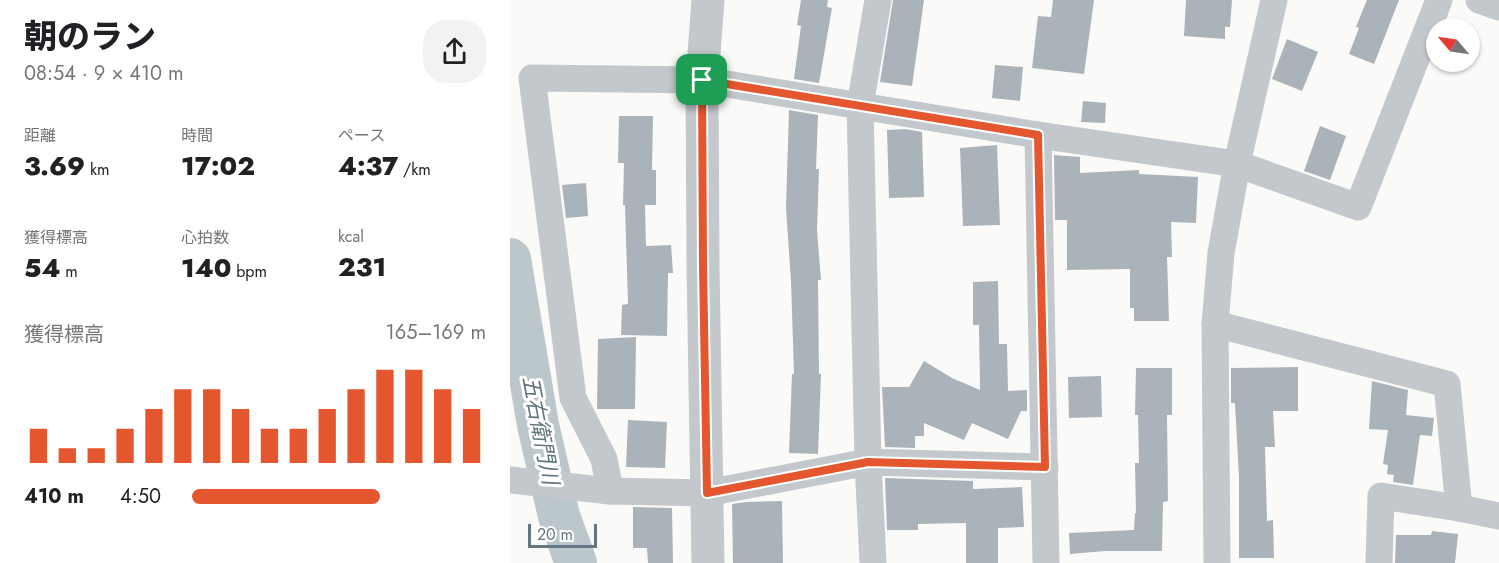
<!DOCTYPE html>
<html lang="ja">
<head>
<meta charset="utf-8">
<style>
  body { margin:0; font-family:Jost,"Noto Sans JP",sans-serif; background:#f2f2f2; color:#202124; height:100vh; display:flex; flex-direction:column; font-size:22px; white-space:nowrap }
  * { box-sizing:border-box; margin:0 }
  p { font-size:20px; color:#757577 }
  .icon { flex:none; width:33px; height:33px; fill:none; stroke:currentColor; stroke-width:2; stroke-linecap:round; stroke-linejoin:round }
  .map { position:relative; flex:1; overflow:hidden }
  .side { display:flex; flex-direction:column; background:#fff; width:510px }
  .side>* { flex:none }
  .needle { width:39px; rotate:299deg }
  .controls { position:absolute; left:916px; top:18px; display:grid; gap:12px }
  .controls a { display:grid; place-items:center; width:54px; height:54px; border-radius:50%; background:#fff; box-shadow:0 2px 4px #0004; font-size:30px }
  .scale { position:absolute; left:18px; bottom:15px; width:69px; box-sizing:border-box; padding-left:6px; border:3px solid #657683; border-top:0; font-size:16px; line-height:21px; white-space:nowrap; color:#657683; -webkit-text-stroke:4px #fff; paint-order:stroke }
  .pin { position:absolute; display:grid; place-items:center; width:51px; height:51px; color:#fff; margin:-26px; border-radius:12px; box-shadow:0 3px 9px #0006 }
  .round { display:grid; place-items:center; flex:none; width:63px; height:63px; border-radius:24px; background:#f2f2f2 }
  .head { display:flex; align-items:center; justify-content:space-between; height:102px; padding:0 24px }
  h1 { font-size:33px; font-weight:800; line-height:45px }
  .stats { display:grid; grid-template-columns:repeat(3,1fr); gap:9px; height:102px; padding:6px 24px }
  .stats div { display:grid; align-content:center }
  .stats b { font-size:26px; font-weight:800 }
  .stats small { font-size:16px; font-weight:400 }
  .stats p { font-size:16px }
  .chart { height:168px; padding:12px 24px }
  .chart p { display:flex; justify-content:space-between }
  .chart svg { width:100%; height:108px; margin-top:6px; stroke:#e4572e; stroke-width:6 }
  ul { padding:0 24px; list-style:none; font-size:20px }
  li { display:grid; grid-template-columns:96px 72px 1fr; align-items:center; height:45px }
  li i { height:15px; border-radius:8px; background:#e4572e }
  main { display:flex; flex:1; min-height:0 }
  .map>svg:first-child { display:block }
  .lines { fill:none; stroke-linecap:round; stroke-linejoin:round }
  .river { stroke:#bbc7cb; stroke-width:42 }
  .building { fill:#aab3b9 }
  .minor { stroke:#c3c8cc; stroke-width:27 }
  .tertiary { stroke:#c3c8cc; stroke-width:33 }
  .route-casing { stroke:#fff; stroke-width:12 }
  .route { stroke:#e4572e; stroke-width:8 }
  .labels { text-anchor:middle; stroke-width:6; stroke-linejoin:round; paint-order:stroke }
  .water-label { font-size:22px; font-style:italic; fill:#60757c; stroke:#fff }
</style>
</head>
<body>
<main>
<section class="side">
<div class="head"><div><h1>朝のラン</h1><p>08:54 · 9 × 410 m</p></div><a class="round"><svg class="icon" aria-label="share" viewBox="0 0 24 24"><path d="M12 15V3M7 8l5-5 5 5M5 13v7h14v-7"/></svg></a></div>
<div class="stats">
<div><p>距離</p><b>3.69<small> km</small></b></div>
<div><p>時間</p><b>17:02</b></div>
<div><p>ペース</p><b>4:37<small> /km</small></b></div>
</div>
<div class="stats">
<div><p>獲得標高</p><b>54<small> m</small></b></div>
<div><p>心拍数</p><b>140<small> bpm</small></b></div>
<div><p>kcal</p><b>231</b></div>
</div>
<div class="chart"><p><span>獲得標高</span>165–169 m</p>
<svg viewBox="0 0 160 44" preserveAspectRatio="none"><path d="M5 44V30M15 44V38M25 44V38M35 44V30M45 44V22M55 44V14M65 44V14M75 44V22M85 44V30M95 44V30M105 44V22M115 44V14M125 44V6M135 44V6M145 44V14M155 44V22"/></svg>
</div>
<ul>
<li><b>410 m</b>4:50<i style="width:64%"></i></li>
</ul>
</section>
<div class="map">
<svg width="989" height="563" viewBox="0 0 989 563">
  <rect width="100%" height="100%" fill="#fafaf8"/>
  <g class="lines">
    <path class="river" d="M0,259L28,425L49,516L66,563"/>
  </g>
  <g class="building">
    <path d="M291,0H318L317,7L322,8L309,83L284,79L291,26L287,25Z"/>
    <path d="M383,0H414L402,86L370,82Z"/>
    <path d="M543,0H584L574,74L522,68L528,16L541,17Z"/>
    <path d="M676,0H722L720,27H715V39L674,36Z"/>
    <path d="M857,0H889L864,64L839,54L849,28L846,27Z"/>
    <path d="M777,39L808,52L792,91L762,79Z"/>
    <path d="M485,65L513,67L510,101L482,98Z"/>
    <path d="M573,101L596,103L595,123L571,122Z"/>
    <path d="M279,110L308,115L306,169H309L307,230L311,280H308L309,374H311L308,454L279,453L282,374H284L281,281L276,208Z"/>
    <path d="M109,116H143L142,170H146V205H135L136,246L161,245L163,273H158L157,336L111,335L112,305L118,304L115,205H113L114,163H108Z"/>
    <path d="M810,126L836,136L820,180L794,171Z"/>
    <path d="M395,129L412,132L414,197L379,198L377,130Z"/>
    <path d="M487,145L490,225L453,226L450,148Z"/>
    <path d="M544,155L570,157V173L629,170V174L688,177L686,223L661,222L662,257H657L659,321H624V308H620V269L557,270V220H545Z"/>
    <path d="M76,183L78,216L56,218L52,185Z"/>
    <path d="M488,281L489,344H497L498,391L517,390V411H511L498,439L462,423L454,440L414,423V436H405V448L375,447L372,387H399L414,361L442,378L470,390L469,325H463V282Z"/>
    <path d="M126,337L125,409H87L88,339Z"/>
    <path d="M788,367V411H763L765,447H755L757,521L763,520L764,558H729V477L725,403H721V368Z"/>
    <path d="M626,368H662V415H657L658,501L653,502L652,551H595L560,554L559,533L624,530L625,513H626L625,463H629L628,415H625Z"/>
    <path d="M591,376L592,417L559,418L558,377Z"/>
    <path d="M862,381L898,390L896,415L924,418L922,436L910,435L903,485L883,482L884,475L877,474L878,465L873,464L878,430L859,429Z"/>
    <path d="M118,420L157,422L155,468L116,467Z"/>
    <path d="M375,478L463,481V489L512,487L514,527L488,528V563H456V523L408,524V530H377Z"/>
    <path d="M272,501L273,563H223L222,504L236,502Z"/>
    <path d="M123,507L162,508L163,563H138L137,548H123Z"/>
    <path d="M922,531L948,534L945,563H885L886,535H921Z"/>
  </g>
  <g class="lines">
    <g class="minor">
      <path d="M969,0L989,7"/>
      <path d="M528,135L536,563"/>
      <path d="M705,324L937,384L949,508L871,496L869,563"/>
      <path d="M0,480L100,491L197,493L358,462L535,467"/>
      <path d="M100,491L94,459L63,398L22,78L192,80L528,135L727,164L848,207L929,0"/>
      <path d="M949,508L989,516"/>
      <path d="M363,563L358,462L350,106L368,0"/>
      <path d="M707,563L705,324L711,253L727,164L764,0"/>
    </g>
    <path class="tertiary" d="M198,563L193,266L192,80L198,0"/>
  </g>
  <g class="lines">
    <defs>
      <path id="route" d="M192,80L528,135L535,467L358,462L197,493L193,266Z"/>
    </defs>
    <use href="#route" class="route-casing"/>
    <use href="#route" class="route"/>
  </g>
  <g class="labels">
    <g class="water-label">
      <text transform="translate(31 430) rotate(79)" y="8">五右衛門川</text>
    </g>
  </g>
</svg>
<div class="controls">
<a><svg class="needle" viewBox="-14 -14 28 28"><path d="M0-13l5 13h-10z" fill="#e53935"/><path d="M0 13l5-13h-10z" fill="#757577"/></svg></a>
</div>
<div class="scale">20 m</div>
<div class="pin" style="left:192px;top:80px;background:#1e9e55"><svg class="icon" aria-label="arrive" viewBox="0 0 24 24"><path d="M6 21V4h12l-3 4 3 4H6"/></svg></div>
</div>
</main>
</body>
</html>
